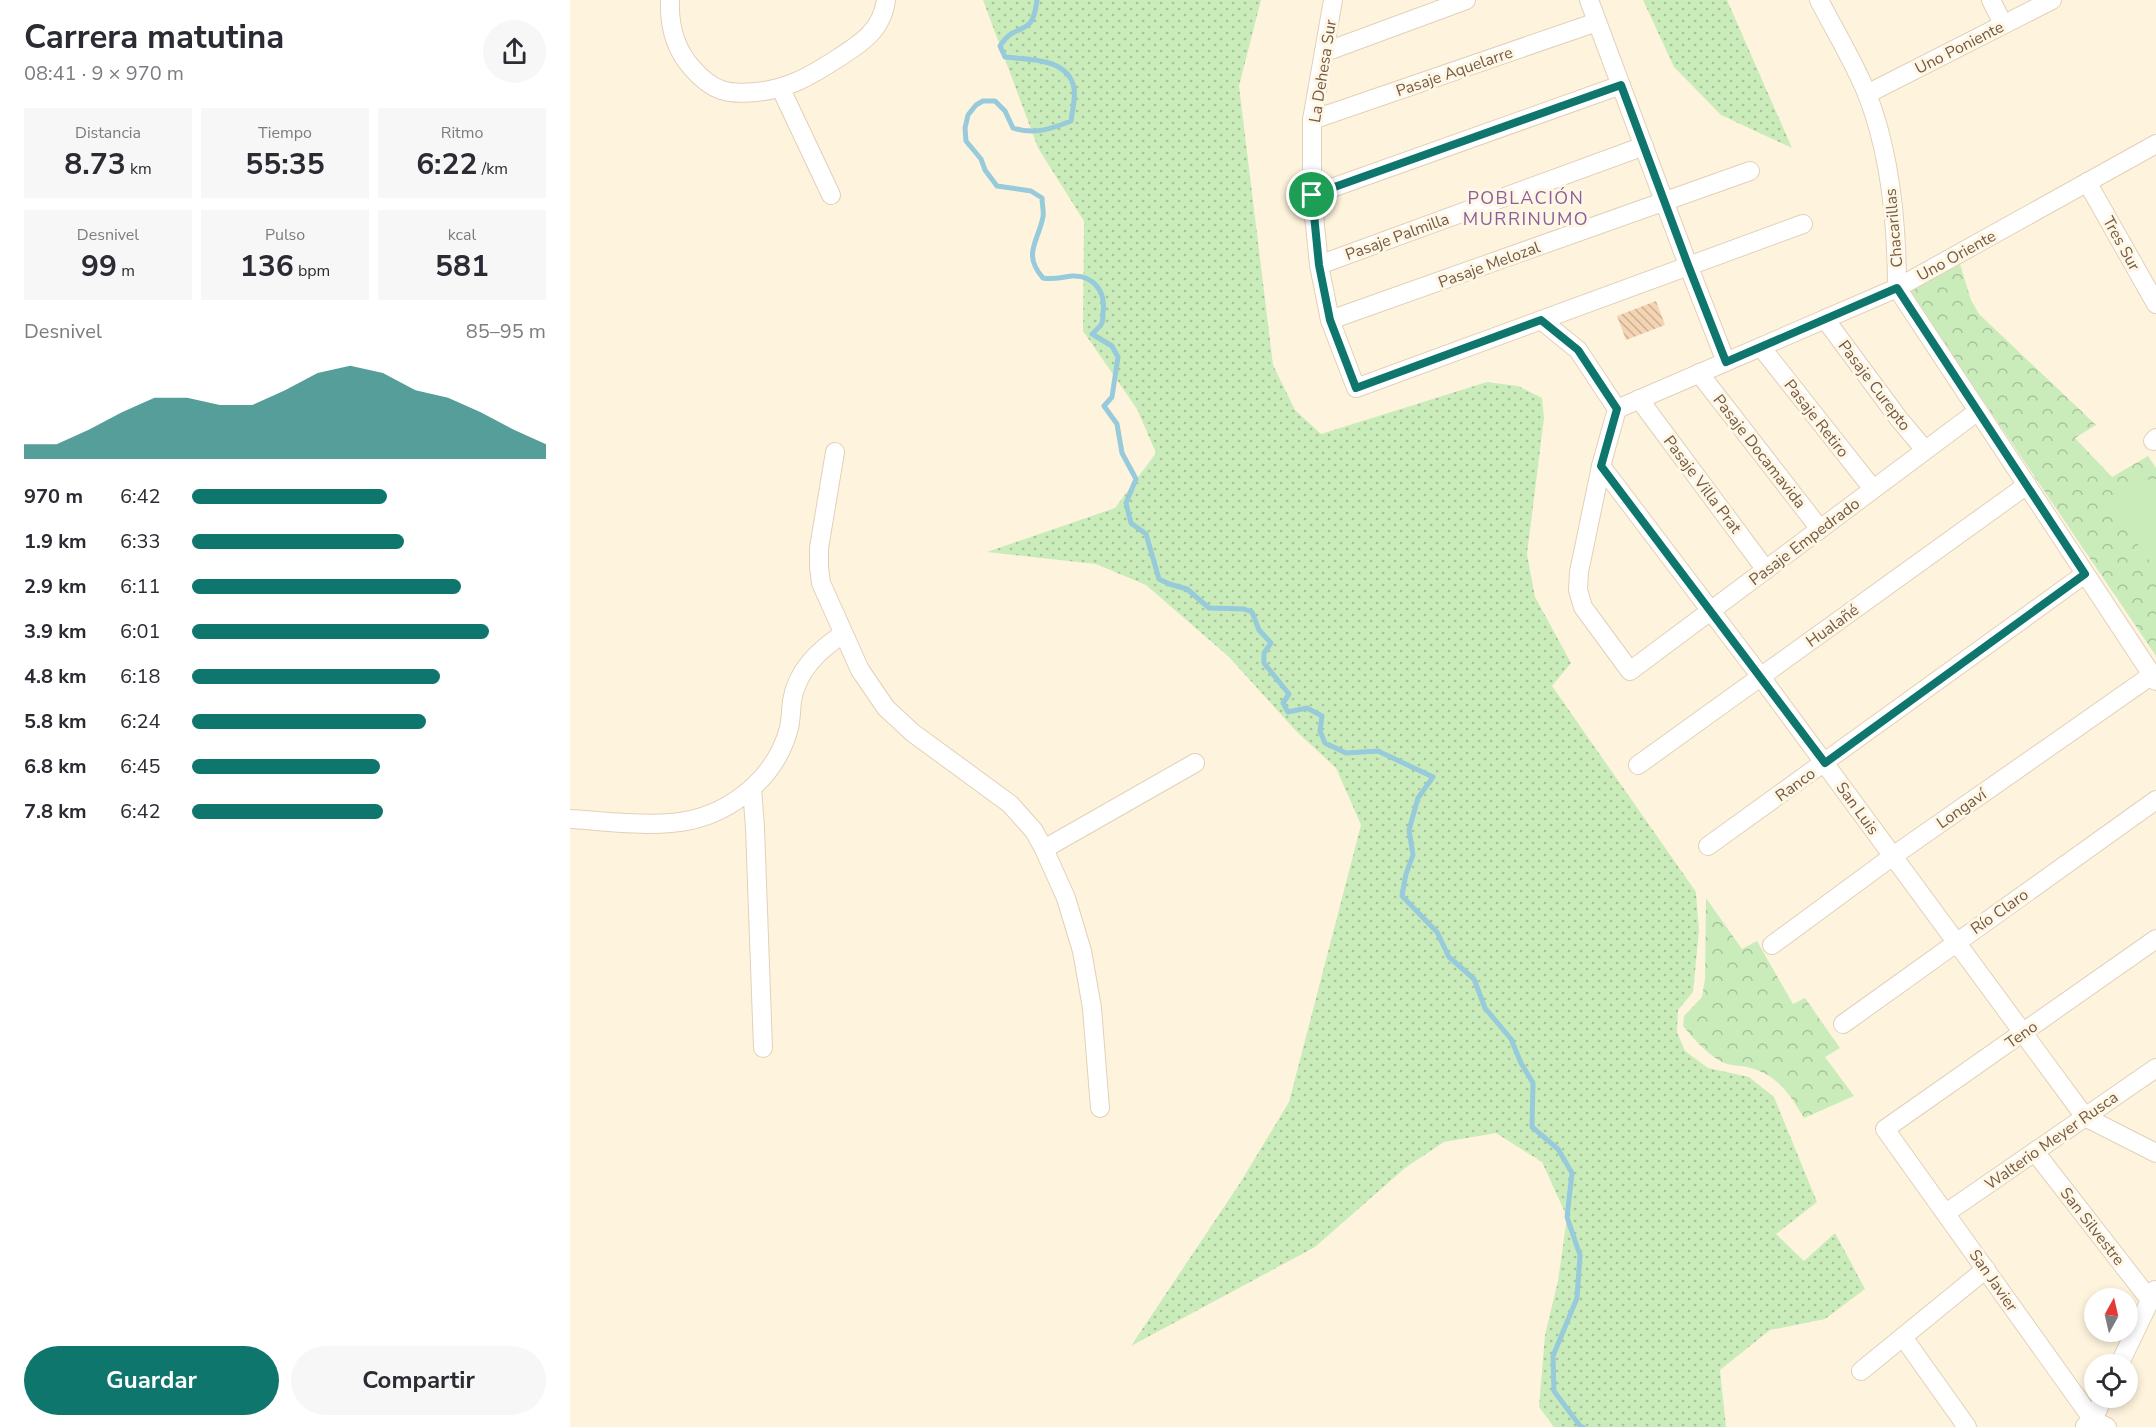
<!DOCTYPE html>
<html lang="es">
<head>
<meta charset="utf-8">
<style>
  body { margin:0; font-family:"Nunito Sans",sans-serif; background:#f7f7f7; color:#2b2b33; height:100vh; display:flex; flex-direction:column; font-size:22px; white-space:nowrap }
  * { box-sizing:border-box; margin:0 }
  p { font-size:20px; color:#7c7c81 }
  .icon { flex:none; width:33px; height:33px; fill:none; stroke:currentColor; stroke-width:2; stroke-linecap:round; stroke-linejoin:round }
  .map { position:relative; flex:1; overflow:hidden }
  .panel { display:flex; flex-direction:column; background:#fff; width:570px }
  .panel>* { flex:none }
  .needle { width:39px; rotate:8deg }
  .buttons { position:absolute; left:1514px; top:1288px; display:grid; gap:12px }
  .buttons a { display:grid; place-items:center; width:54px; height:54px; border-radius:50%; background:#fff; box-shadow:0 3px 9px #0003; font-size:30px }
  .pin { position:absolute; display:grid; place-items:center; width:51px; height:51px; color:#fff; margin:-26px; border:3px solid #fff; border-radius:50%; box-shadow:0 2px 6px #0007 }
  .round { display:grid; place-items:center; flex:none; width:63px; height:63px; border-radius:32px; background:#f7f7f7 }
  .headline { display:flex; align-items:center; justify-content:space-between; height:102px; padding:0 24px }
  h1 { font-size:33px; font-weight:700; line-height:45px }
  .metrics { display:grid; grid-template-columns:repeat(3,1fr); gap:9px; height:102px; padding:6px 24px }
  .metrics div { display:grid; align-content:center; border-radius:0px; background:#f7f7f7; text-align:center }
  .metrics b { font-size:30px; font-weight:700 }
  .metrics small { font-size:16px; font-weight:400 }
  .metrics p { font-size:16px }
  .chart { height:168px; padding:12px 24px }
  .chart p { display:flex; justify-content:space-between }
  .chart svg { width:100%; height:108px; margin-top:6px; fill:#0f766e; opacity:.7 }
  .primary-button { display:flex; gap:12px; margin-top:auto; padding:12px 24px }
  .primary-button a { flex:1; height:69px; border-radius:36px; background:#0f766e; color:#fff; font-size:24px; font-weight:700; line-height:69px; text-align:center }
  .primary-button a+a { background:#f7f7f7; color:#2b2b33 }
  ul { padding:0 24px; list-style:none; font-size:20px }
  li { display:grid; grid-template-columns:96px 72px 1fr; align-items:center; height:45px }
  li i { height:15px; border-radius:8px; background:#0f766e }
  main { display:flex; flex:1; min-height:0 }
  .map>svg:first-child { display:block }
  .grass { fill:url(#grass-dots) }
  .park { fill:url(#park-crowns) }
  .garden { fill:#caecbb }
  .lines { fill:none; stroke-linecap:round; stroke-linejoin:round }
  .stream { stroke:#97cadb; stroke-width:5 }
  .building { fill:url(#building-back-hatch) }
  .minor-casing { stroke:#e2d0b9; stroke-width:20 }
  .minor { stroke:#fff; stroke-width:18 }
  .route-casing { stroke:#fff; stroke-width:12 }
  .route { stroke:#0f766e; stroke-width:8 }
  .labels { text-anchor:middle; stroke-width:6; stroke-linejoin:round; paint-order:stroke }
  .street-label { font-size:16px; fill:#755a44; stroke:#fff7e5 }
  .neighbourhood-label { font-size:18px; letter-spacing:1.5px; fill:#8b5f99; stroke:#fff7e5 }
</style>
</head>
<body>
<main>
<section class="panel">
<div class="headline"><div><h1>Carrera matutina</h1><p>08:41 · 9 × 970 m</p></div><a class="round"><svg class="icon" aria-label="share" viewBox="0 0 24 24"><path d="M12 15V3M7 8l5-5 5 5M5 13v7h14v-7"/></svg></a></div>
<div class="metrics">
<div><p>Distancia</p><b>8.73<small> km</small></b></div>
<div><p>Tiempo</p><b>55:35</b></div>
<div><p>Ritmo</p><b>6:22<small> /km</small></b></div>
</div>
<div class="metrics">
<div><p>Desnivel</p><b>99<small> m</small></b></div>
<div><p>Pulso</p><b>136<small> bpm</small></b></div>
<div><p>kcal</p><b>581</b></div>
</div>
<div class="chart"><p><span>Desnivel</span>85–95 m</p>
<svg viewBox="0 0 160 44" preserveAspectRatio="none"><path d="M0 44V38L10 38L20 32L30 25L40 19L50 19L60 22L70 22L80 16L90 9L100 6L110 9L120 16L130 19L140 25L150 32L160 38V44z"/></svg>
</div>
<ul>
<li><b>970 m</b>6:42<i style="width:55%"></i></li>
<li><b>1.9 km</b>6:33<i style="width:60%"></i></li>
<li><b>2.9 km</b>6:11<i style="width:76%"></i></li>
<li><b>3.9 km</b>6:01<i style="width:84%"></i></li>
<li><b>4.8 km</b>6:18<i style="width:70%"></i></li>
<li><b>5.8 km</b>6:24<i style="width:66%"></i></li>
<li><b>6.8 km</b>6:45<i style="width:53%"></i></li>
<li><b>7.8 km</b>6:42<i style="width:54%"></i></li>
</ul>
<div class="primary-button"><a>Guardar</a><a>Compartir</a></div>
</section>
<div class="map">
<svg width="1586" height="1427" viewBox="0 0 1586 1427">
  <defs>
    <pattern id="grass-dots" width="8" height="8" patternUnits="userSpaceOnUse" patternTransform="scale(1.5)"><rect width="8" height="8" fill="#caecbb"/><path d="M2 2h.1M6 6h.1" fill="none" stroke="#a9c29a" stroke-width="1.8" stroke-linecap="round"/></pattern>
    <pattern id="park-crowns" width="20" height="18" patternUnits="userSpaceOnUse" patternTransform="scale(1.5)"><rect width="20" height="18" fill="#caecbb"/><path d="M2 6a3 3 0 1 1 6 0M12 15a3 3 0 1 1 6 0" fill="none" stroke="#a9c29a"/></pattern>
    <pattern id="building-back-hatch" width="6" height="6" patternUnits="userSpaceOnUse" patternTransform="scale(1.5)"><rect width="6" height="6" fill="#f5d4b3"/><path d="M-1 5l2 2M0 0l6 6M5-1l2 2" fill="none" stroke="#cbaf93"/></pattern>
  </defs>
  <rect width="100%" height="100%" fill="#fef4dd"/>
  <g class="grass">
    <path d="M413,0H691L669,86L703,365L725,410L751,434L917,382L948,386L972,398L974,418L957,554L965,597L1001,663L982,686L1126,892L1129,931L1123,992L1108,1010L1107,1032L1115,1051L1138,1068L1179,1077L1204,1097L1247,1202L1206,1234L1234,1261L1265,1233L1295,1289L1255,1319L1200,1330L1150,1370L1156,1427H984L969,1407L975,1335L988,1281L997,1217L972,1162L926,1133L874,1142L835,1168L745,1247L561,1346L670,1183L719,1102L791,825L766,768L726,731L659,657L576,585L526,564L417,552L545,508L586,453L567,409L513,331L514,221L468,148Z"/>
    <path d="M1073,0H1157L1222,148L1151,115L1104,67Z"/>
  </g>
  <g class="park">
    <path d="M1390,264L1401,300L1409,314L1526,425L1505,438L1542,477L1578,456L1586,468V656L1339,291Z"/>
    <path d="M1136,898L1172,949L1187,941L1223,1004L1235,998L1270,1048L1255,1057L1284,1096L1234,1118C1219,1093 1207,1074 1177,1067C1168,1065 1158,1066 1150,1061C1135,1052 1124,1039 1113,1026L1114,1016L1132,997L1135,979Z"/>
  </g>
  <path class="garden" d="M1578,479L1586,490V569L1540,507Z"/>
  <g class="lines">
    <path class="stream" d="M467,0C466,7 465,17 460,23C450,33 441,28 430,46L435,57C458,60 498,57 504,88C506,98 502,111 501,121C481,129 464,135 443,128L435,111L425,101H413L406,105L398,115L395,128L396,141L411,159L415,170L427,186L461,191L472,198C472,204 474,211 473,217C468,242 452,254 473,278C484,280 492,277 502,276C525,275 536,293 533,313C533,317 533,320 532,323C530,327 525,331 522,334L542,346L548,357L542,397L534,406L547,424L552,453L566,479L556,503L561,523L576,534L589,579L599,584L617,589L639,608L674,609L682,612L689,630L701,643L694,653V663L719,694L713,703L718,712L737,708L752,716L750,731L755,743L776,753L808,751L863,777L848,798L839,830L843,855L836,874L832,896L867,932L879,957L904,979L915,1008L941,1039L951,1063L963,1083L962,1127L988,1149L1002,1173L997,1217L1010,1255L1007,1298L983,1356L984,1391L1010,1426L1013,1427"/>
  </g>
  <path class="building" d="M1086,301L1095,325L1056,340L1047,316Z"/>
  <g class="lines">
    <defs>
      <g id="minor">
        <path d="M100,0C99,25 105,49 122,68C142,91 157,95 186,92C217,89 239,77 265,60C290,44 312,31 316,0"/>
        <path d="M763,0L742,120V195L749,265L760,320L786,388L1233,224"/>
        <path d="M1019,0L1118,265L1156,362"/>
        <path d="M1249,0C1265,31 1284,62 1297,94C1321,155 1327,224 1327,288L1586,681"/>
        <path d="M1421,0L1433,24"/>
        <path d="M755,52L896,0"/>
        <path d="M211,89L261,195"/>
        <path d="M1297,94L1482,0"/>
        <path d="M742,120L1027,22"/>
        <path d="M1517,182L1586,304"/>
        <path d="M742,195L1051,85"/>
        <path d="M749,265L1074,146"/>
        <path d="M1255,319L1329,419L1355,450"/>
        <path d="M760,320L1180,171"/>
        <path d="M971,320L1008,350L1047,409L1031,466L1191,677L1515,1117L1586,1153"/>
        <path d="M1191,347L1303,489"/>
        <path d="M1129,373L1250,529"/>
        <path d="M1069,399L1196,570"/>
        <path d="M1047,409L1327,288L1586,144"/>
        <path d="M1583,441L1586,438"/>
        <path d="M265,452L249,548V567L251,583L290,670L316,708L343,733L440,804L464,831L474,849L496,898L512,951L522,1008L530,1108"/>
        <path d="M1031,466L1009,572L1008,590L1013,607L1060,671L1408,411"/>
        <path d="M1068,765L1457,485"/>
        <path d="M182,788L185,828L193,1048"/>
        <path d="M0,819C33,821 68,826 101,823C155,819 205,781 219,728C221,719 221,710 222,701C227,670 249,650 273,634"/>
        <path d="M1138,846L1515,574"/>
        <path d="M474,849L625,763"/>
        <path d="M1202,945L1323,856L1582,675"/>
        <path d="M1273,1024L1586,800"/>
        <path d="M1465,1152L1580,1300"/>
        <path d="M1376,1213L1586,1068"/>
        <path d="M1333,1337L1397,1427"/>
        <path d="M1549,1365L1585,1290"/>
        <path d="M1291,1371L1416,1269"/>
        <path d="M1515,1426L1523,1420L1533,1398"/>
        <path d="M1537,1427L1523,1420L1315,1129L1586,939"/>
      </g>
    </defs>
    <use href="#minor" class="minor-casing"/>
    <use href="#minor" class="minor"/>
  </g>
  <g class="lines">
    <defs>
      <path id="route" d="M1051,85L1118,265L1156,362L1327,288L1515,574L1255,763L1031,466L1047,409L1008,350L971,320L786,388L760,320L749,265L742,195Z"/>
    </defs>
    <use href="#route" class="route-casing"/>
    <use href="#route" class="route"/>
  </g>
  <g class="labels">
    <g class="street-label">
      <text transform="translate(1389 47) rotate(-27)" y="6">Uno Poniente</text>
      <text transform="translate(752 71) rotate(-81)" y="6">La Dehesa Sur</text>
      <text transform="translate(884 71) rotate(-19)" y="6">Pasaje Aquelarre</text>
      <text transform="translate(1323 228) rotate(-95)" y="6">Chacarillas</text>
      <text transform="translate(827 236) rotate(-20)" y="6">Pasaje Palmilla</text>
      <text transform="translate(1552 243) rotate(61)" y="6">Tres Sur</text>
      <text transform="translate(1386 255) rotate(-29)" y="6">Uno Oriente</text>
      <text transform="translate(919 264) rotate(-20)" y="6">Pasaje Melozal</text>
      <text transform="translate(1305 385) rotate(53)" y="6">Pasaje Curepto</text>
      <text transform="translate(1247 418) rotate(52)" y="6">Pasaje Retiro</text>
      <text transform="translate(1190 451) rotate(52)" y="6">Pasaje Docamavida</text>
      <text transform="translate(1133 484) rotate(53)" y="6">Pasaje Villa Prat</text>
      <text transform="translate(1234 541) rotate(-37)" y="6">Pasaje Empedrado</text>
      <text transform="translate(1262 625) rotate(-36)" y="6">Hualañé</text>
      <text transform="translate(1225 784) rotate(-36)" y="6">Ranco</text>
      <text transform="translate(1288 808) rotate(54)" y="6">San Luis</text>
      <text transform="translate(1391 808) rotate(-35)" y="6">Longaví</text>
      <text transform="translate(1429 911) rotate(-35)" y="6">Río Claro</text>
      <text transform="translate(1451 1034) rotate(-35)" y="6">Teno</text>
      <text transform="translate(1481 1140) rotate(-35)" y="6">Walterio Meyer Rusca</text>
      <text transform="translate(1523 1226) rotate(52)" y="6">San Silvestre</text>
      <text transform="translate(1424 1280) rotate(55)" y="6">San Javier</text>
    </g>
    <g class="neighbourhood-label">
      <text x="956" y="204">POBLACIÓN<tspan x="956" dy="21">MURRINUMO</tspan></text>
    </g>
  </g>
</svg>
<div class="buttons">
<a><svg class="needle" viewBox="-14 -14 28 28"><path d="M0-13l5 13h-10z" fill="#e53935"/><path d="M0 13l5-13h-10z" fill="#7c7c81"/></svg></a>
<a><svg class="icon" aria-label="locate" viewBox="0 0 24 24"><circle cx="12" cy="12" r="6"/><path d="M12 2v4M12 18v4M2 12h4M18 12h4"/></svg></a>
</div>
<div class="pin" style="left:742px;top:195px;background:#1e9e55"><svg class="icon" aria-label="arrive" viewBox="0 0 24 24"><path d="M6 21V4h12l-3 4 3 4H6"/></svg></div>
</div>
</main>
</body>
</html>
